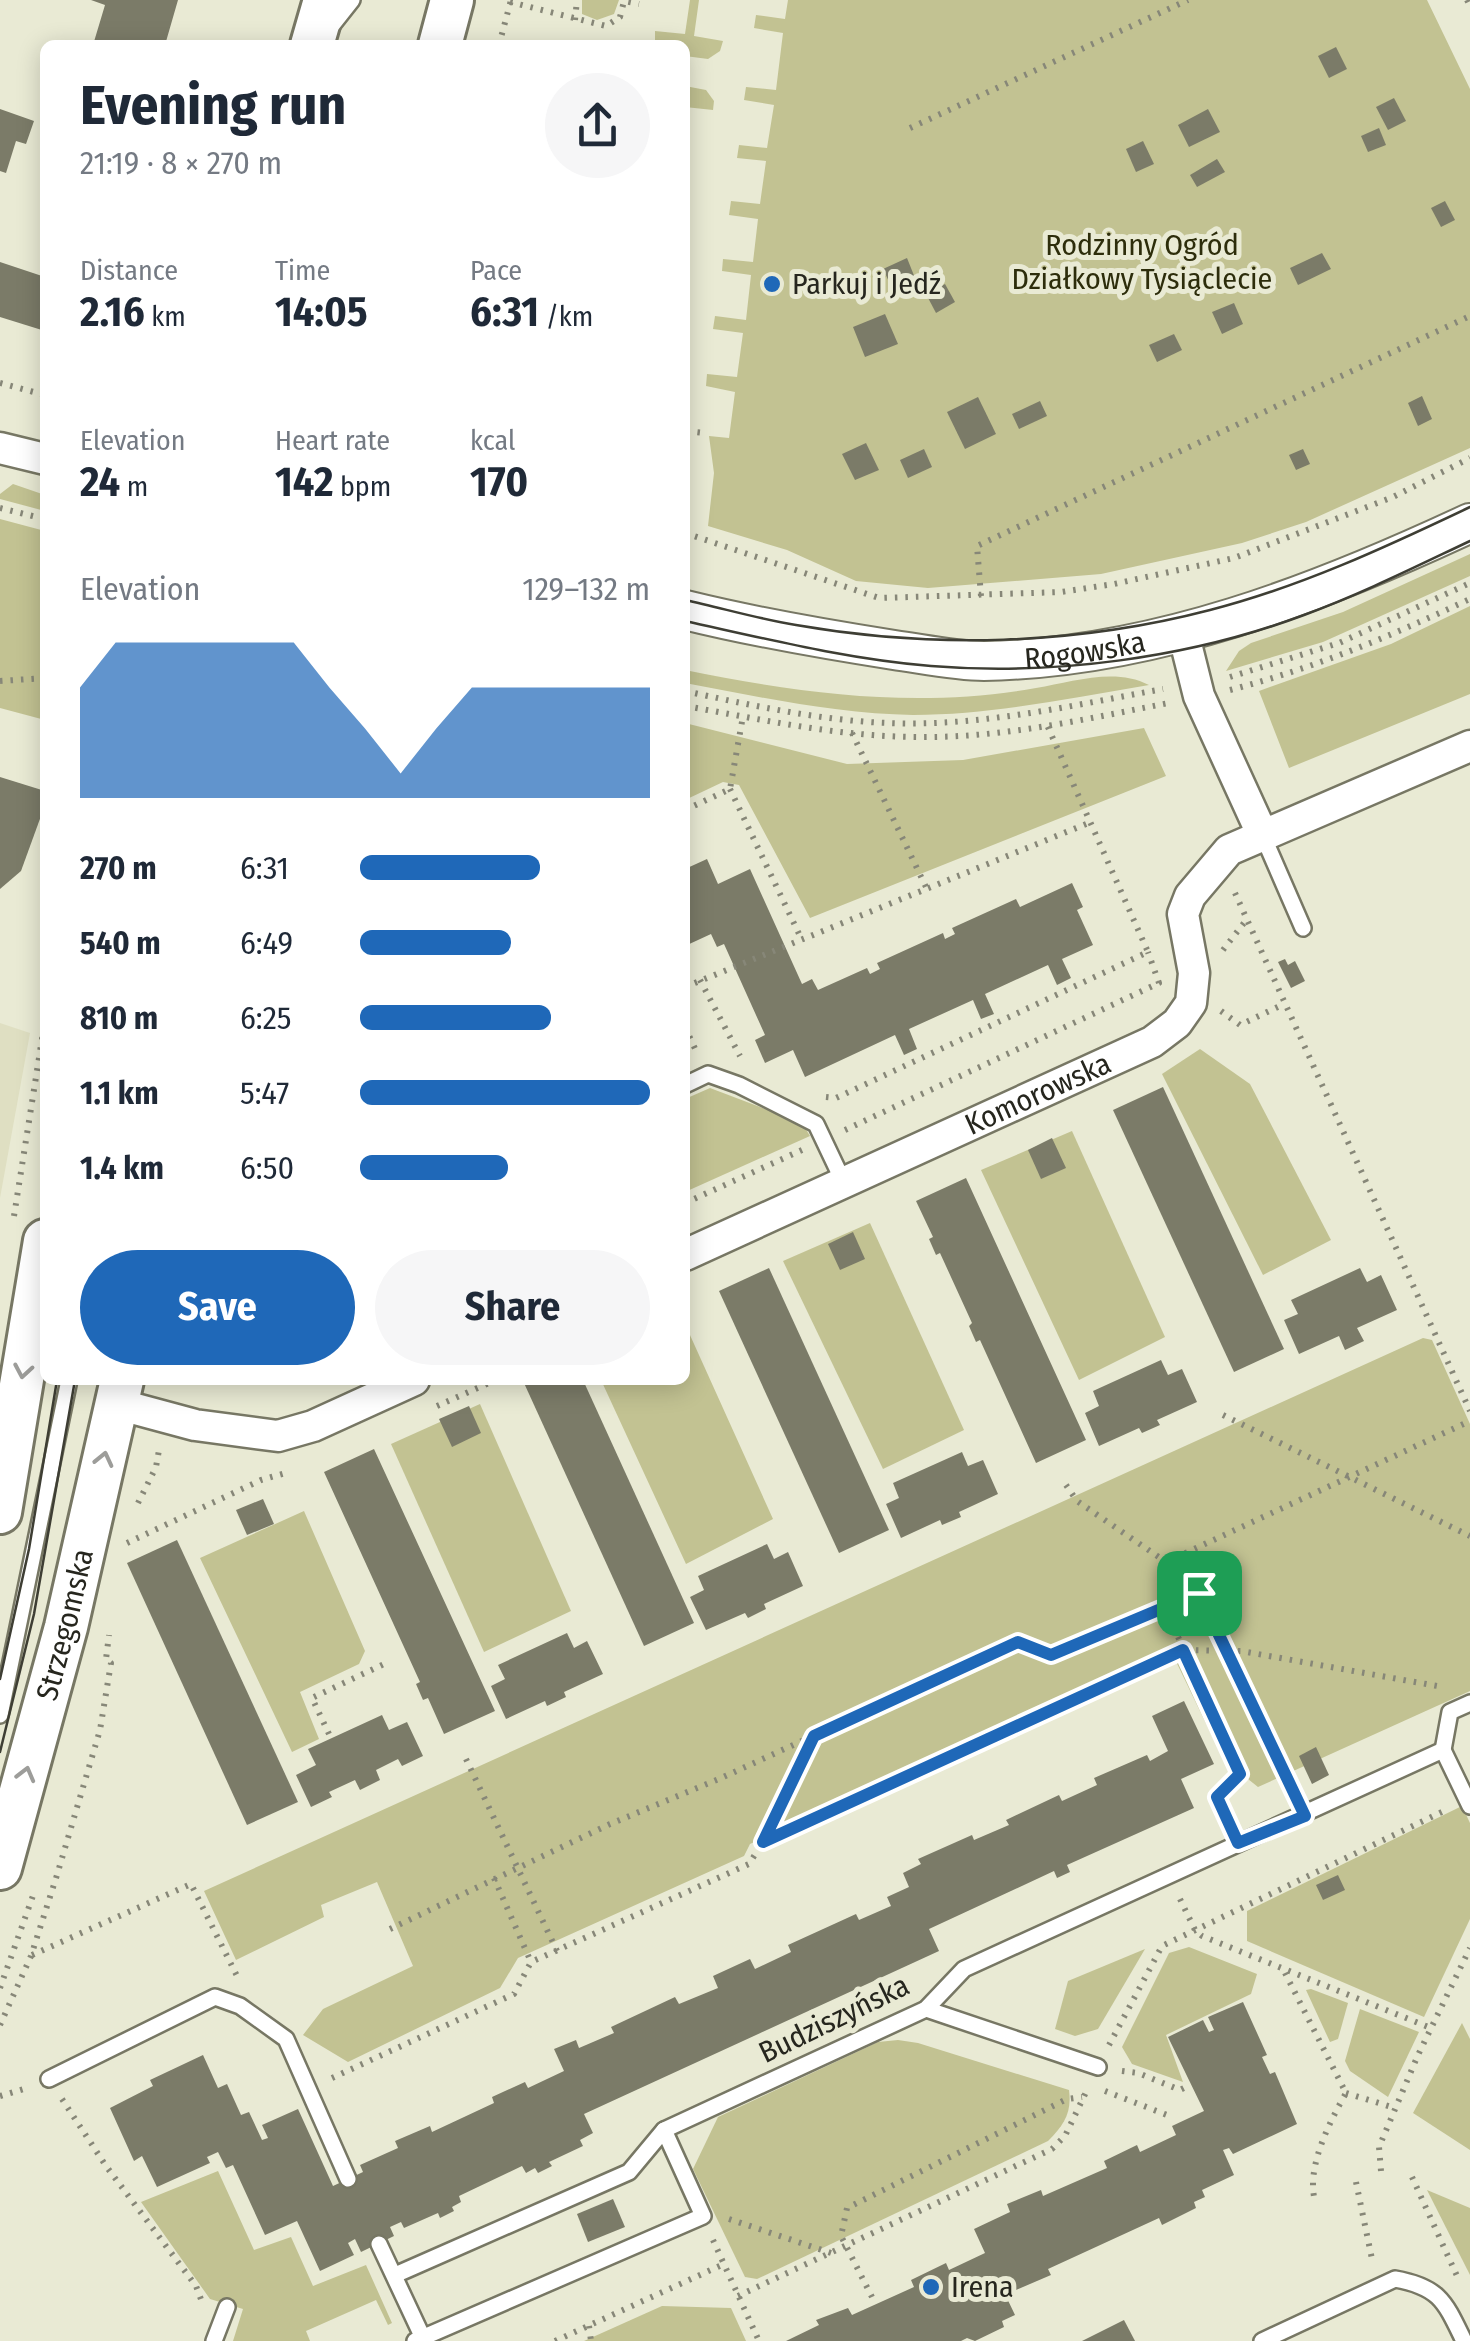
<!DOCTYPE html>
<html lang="en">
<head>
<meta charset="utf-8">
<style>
  body { margin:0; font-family:"Fira Sans Condensed",sans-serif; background:#f6f6f7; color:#1f2937; height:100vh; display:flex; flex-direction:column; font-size:38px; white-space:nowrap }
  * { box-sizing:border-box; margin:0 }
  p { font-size:32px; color:#747a83 }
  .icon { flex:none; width:55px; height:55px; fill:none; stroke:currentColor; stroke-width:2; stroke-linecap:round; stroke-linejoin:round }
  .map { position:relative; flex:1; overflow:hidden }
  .side { position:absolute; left:40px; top:40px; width:650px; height:1345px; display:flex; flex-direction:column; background:#fff; border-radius:15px; box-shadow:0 5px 25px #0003 }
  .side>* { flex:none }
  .pin { position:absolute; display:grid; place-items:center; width:85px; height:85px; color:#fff; margin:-42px; border-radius:20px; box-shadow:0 5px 15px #0006 }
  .round { display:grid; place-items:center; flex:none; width:105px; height:105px; border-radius:52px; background:#f6f6f7 }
  .head { display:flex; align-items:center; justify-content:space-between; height:170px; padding:0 40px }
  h1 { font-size:55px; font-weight:700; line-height:75px }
  .stats { display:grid; grid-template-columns:repeat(3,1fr); gap:15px; height:170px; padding:10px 40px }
  .stats div { display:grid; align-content:center }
  .stats b { font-size:42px; font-weight:700 }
  .stats small { font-size:28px; font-weight:400 }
  .stats p { font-size:28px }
  .chart { height:280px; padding:20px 40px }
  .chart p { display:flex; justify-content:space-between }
  .chart svg { width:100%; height:180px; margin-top:10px; fill:#1f68b8; opacity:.7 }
  .action { display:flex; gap:20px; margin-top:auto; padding:20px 40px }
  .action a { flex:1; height:115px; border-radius:60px; background:#1f68b8; color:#fff; font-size:40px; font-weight:700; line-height:115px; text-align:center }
  .action a+a { background:#f6f6f7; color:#1f2937 }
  ul { padding:0 40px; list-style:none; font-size:32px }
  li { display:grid; grid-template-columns:160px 120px 1fr; align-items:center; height:75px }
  li i { height:25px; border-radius:12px; background:#1f68b8 }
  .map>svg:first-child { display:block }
  .built { fill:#dfdfc2 }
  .green { fill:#c2c292 }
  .building { fill:#7b7b68 }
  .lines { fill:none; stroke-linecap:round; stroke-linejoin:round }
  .service-casing { stroke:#777764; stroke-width:20 }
  .minor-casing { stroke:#777764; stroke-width:35 }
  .tertiary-casing { stroke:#777764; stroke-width:42 }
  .secondary-casing { stroke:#777764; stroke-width:48 }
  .path { stroke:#878778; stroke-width:6; stroke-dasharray:2.5 8; stroke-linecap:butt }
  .service { stroke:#fff; stroke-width:15 }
  .minor { stroke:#fff; stroke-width:30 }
  .tertiary { stroke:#fff; stroke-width:38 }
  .secondary { stroke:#fff; stroke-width:42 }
  .tram { stroke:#3e3e34; stroke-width:2.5 }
  .oneway { stroke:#9d9d9a }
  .route-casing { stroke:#fff; stroke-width:20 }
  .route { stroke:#1f68b8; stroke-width:12 }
  .poi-dot { fill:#1f68b8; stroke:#e9ead4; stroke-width:4 }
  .labels { text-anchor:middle; stroke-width:10; stroke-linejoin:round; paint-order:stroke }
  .park-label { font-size:30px; fill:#2d2d0b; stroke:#e9ead4 }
  .poi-label { font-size:30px; fill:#26261e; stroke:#e9ead4; text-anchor:start }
  .street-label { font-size:30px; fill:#26261e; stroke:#e9ead4 }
</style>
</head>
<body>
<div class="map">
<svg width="1470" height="2341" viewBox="0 0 1470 2341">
  <rect width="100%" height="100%" fill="#e9ead4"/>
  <path class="built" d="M0,1023L30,1033L0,1198Z"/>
  <g class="green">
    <path d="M582,0H619L614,14L597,20L582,14Z"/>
    <path d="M690,0H699L694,36L723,41L720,51L708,59L685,56V45L655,44V31L685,34Z"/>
    <path d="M788,0H1427L1470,89V448L1306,522L1242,543L1101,574L928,588L856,581L787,550L708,526L714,473L709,436L729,438L735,392L706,386L707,374L737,377L743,333L713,329L715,316L746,320L751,275L722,271L723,259L753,262L758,219L729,215L731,201L760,204L766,161L737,158L739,145L767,148L774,105L744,100L746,87L776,90L783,33L754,28L756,15L785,19Z"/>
    <path d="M685,86L706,90L714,101L713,110L685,107Z"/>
    <path d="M13,484L45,495V511L0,499V494Z"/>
    <path d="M0,519L45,531V720L0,708Z"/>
    <path d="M1470,554V576L1323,642L1226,671L1239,651L1251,643L1343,612Z"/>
    <path d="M1470,606V694L1289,768L1259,691L1391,644Z"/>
    <path d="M685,670C803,694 917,709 1036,688C1072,682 1115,667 1149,685C1071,698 992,715 913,715C836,714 760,697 685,683Z"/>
    <path d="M685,723L847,764L963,760L1144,728L1166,776L810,918L739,785L723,782L685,800Z"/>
    <path d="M1200,1049L1250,1084L1331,1240L1263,1275L1162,1074Z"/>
    <path d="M710,1088L802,1123L810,1136L685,1192V1099Z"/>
    <path d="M1072,1131L1165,1337L1079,1380L981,1170Z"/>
    <path d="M870,1223L964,1430L883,1469L783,1261Z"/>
    <path d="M685,1324L773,1519L686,1564L601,1380H685Z"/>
    <path d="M1423,1338L1432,1340L1470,1424V1691L1258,1787L1223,1759L1170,1649L750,1844L744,1856L518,1958L500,1988L348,2062L303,2035L323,2009L413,1966L377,1882L321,1905L324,1917L236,1960L204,1891Z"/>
    <path d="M480,1404L571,1611L484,1652L391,1444Z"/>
    <path d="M304,1511L365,1651L359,1664L300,1692L319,1739L292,1752L200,1558Z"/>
    <path d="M1462,1806L1470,1823V1919L1424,2017L1247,1941V1911Z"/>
    <path d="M1189,1947L1257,1974L1251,1994L1166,2035L1183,2082L1132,2064L1122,2047L1169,1953Z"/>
    <path d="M1145,1949L1098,2029L1075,2036L1055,2029L1068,1981Z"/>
    <path d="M1311,1989L1348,2003L1338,2039L1330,2042L1306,1990Z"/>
    <path d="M1360,2009L1419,2032L1388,2097L1350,2071L1345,2061Z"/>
    <path d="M1462,2023L1470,2039V2150L1413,2113Z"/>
    <path d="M898,2040L918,2043L1069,2090C1072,2113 1064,2125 1048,2141L757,2279L745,2277L693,2169L718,2117L878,2042Z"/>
    <path d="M218,2171L254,2250L291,2237L313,2286L366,2265L392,2323L388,2325L376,2300L306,2331L310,2341H233L243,2309L210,2299L141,2202Z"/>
    <path d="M1427,2190L1470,2208V2275Z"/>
    <path d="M662,2306L731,2308L746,2341H584Z"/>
  </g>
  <g class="building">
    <path d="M91,0H178L165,45H93L105,5Z"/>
    <path d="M1336,47L1347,69L1329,78L1318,56Z"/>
    <path d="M1394,98L1406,121L1388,130L1376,107Z"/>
    <path d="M0,109L34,121L26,144L16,141L6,173L0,171Z"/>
    <path d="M1208,109L1220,132L1189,147L1178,125Z"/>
    <path d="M1379,128L1386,145L1368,152L1361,136Z"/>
    <path d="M1143,141L1154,164L1136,172L1126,149Z"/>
    <path d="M1217,159L1225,172L1197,187L1190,175Z"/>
    <path d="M1445,201L1455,220L1441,227L1431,208Z"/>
    <path d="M1322,253L1331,269L1298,285L1290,268Z"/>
    <path d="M907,258L915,278L892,288L883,269Z"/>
    <path d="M0,262L45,277V331L0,317Z"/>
    <path d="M945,284L955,302L936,313L926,294Z"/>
    <path d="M1234,303L1243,324L1222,334L1212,312Z"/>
    <path d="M885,314L898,344L865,357L853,327Z"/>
    <path d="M1174,334L1182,350L1157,362L1149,345Z"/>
    <path d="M1422,396L1432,419L1418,426L1408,403Z"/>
    <path d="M978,397L996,434L965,449L947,412Z"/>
    <path d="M1040,401L1047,416L1019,429L1012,414Z"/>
    <path d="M866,443L879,470L855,480L842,454Z"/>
    <path d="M924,449L932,467L908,478L900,460Z"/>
    <path d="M1303,449L1310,464L1296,470L1289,455Z"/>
    <path d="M0,777L45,791V805L21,871L0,889Z"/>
    <path d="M707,859L718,884L750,869L802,984L812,979L818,990L867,968L870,974L880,969L877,963L943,933L945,939L955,934L952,928L1016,899L1020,907L1072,883L1083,907L1077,910L1093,945L1062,959L1071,978L1057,985L1048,965L985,994L994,1014L981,1019L973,1000L909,1029L917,1049L904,1055L895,1035L805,1077L793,1050L765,1063L755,1040L765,1035L724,944L717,947L711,934L685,946V869Z"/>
    <path d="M1285,959L1288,965L1295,961L1305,981L1291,988L1278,962Z"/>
    <path d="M1163,1087L1284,1349L1234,1372L1113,1110Z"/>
    <path d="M1052,1138L1066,1168L1041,1179L1028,1150Z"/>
    <path d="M966,1178L1086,1440L1036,1463L980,1340L976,1342L969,1326L972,1323L940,1253L936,1255L929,1239L933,1237L916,1201Z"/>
    <path d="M853,1232L865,1259L840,1270L828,1244Z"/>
    <path d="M769,1268L889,1530L839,1553L719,1291Z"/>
    <path d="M1360,1268L1367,1282L1381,1275L1397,1310L1357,1328L1364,1341L1345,1350L1339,1336L1299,1354L1284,1320L1298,1314L1291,1300Z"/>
    <path d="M1161,1360L1168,1375L1182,1369L1197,1402L1157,1420L1160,1425L1142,1433L1139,1428L1099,1446L1085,1413L1099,1406L1093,1391Z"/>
    <path d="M531,1380H583L694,1623L644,1646L524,1383Z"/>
    <path d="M469,1406L481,1433L452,1447L439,1419Z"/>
    <path d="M374,1449L495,1711L444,1734L428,1698L423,1700L416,1684L420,1682L324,1472Z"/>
    <path d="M962,1452L968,1466L983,1460L998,1494L959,1512L961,1517L942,1525L940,1520L901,1538L886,1504L899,1498L893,1483Z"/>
    <path d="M263,1499L274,1524L247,1535L236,1510Z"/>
    <path d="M177,1540L298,1802L247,1825L127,1563Z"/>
    <path d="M767,1544L774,1559L788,1552L803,1586L764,1604L766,1609L748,1618L745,1613L706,1630L690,1597L704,1590L698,1576Z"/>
    <path d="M567,1633L574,1648L587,1641L603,1674L564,1692L566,1697L547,1706L545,1701L506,1719L491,1686L505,1679L498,1665Z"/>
    <path d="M1184,1701L1214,1764L1181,1779L1194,1808L1067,1865L1070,1872L1057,1878L1054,1871L929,1929L939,1951L584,2114L593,2133L580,2140L583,2146L549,2162L552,2166L538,2173L535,2168L526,2173L522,2166L459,2196L461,2202L452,2207L454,2211L440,2218L438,2213L404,2228L401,2222L390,2227L394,2236L361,2252L355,2239L348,2243L354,2255L320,2271L297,2221L265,2235L233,2165L226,2168L218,2152L207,2157L210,2163L157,2187L142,2156L134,2161L110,2108L153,2086L150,2080L203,2055L218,2088L227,2084L241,2115L249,2112L262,2140L268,2138L262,2125L298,2109L333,2186L363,2172L360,2165L398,2148L395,2141L430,2126L432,2132L494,2103L492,2097L525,2082L528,2088L564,2071L554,2049L576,2040L579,2048L614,2033L611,2027L675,1997L679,2004L718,1988L713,1976L750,1959L755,1969L791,1952L788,1945L856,1914L859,1920L891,1906L887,1897L909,1887L903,1873L921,1864L918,1859L972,1835L974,1840L1009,1825L1006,1820L1059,1795L1062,1801L1097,1785L1094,1778L1147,1755L1150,1761L1168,1751L1152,1716Z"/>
    <path d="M382,1715L389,1730L407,1722L423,1756L402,1766L398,1759L376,1770L380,1780L360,1790L355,1780L329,1792L332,1797L311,1807L296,1775L316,1765L308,1749Z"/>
    <path d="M1316,1747L1329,1775L1312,1784L1299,1756Z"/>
    <path d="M1338,1875L1345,1890L1323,1900L1316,1885Z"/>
    <path d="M1243,2002L1267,2055L1262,2057L1270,2074L1275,2072L1297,2124L1233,2154L1229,2148L1223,2150L1234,2175L1202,2190L1205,2197L1194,2202L1196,2208L1162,2225L1159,2218L1048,2269L1051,2275L1016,2290L1014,2285L1003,2290L1015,2315L1002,2321L1004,2327L975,2341L967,2338L961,2341H786L819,2325L816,2320L848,2308L852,2315L914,2287L911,2280L946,2263L949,2270L985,2253L974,2229L1010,2212L1007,2204L1041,2190L1043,2196L1107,2168L1104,2161L1137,2145L1140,2152L1176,2135L1172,2126L1204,2111L1168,2037L1203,2020L1209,2032L1214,2030L1208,2017Z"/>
    <path d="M613,2199L625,2227L588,2242L577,2214Z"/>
    <path d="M1124,2320L1135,2341H1082Z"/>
  </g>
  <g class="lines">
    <defs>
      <g id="service">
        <path d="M333,24L352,0"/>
        <path d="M1263,836L1303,928"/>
        <path d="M685,1085L708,1074L739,1085L816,1124L844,1183"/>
        <path d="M0,1715L69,1380"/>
        <path d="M1443,1750L1470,1806"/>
        <path d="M1443,1750L1450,1712L1470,1703"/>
        <path d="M926,2009L1098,2067"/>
        <path d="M49,2079L215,1997L240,2006L286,2039L348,2179"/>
        <path d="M379,2244L423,2338"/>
        <path d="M395,2275L629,2172L664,2130L926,2009L964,1969L1443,1750"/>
        <path d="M214,2341L227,2307"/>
        <path d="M415,2341L703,2216L664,2130"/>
        <path d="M1262,2341L1395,2279C1440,2287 1445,2302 1464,2341"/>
      </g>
      <g id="minor">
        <path d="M0,448L45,459"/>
        <path d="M1183,632L1199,696L1263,836"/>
        <path id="s1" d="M685,1255L1152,1042L1177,1023L1191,1003L1194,973L1183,914L1190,896L1229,850L1470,746"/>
        <path d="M117,1404L195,1425L278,1436L313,1426L414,1380"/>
      </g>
      <g id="tertiary">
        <path id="s2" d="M685,610C754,627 823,639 894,650C923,654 955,661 984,661C1154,658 1318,594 1470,523"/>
      </g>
      <g id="secondary">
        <path d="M312,45L325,0"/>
        <path d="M440,45L452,0"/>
        <path d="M0,1512L45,1241"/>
        <path id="s3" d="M0,1868L66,1627L122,1380"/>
      </g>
    </defs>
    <use href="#service" class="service-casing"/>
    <use href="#minor" class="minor-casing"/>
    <use href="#tertiary" class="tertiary-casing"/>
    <use href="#secondary" class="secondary-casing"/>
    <g class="path">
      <path d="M1467,0L1470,6"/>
      <path d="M510,2L606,26L620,17L624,1L639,4"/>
      <path d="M575,20L577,0"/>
      <path d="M499,45L511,0"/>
      <path d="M910,128L1188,0"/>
      <path d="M0,383L45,395"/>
      <path d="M687,431L704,433"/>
      <path d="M0,508L45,519"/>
      <path d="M685,533L879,598L1061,592L1114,584L1234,558L1393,497L1470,458"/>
      <path d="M981,596L977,546L1470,316"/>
      <path d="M1230,677L1339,643L1470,583"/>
      <path d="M0,681L45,678"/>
      <path d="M1230,690C1318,667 1388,637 1470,599"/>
      <path d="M685,691C749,705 824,721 889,723C980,727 1074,705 1163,689"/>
      <path d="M685,706C765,720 845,738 927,737C1008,737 1090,718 1169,703"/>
      <path d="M852,733L926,887"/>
      <path d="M730,789L801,938"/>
      <path d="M685,810L730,789L743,716"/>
      <path d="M1235,893L1470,1411"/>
      <path d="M1223,950L1247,919"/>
      <path d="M700,980L740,1056"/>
      <path d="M685,987L1091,822"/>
      <path d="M1221,1011L1240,1025L1284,1004"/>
      <path d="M685,1027L697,1053"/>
      <path d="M826,1097L836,1098L1148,952L1047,725"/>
      <path d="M845,1130L1159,983L1148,952"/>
      <path d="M685,1203L802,1150"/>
      <path d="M14,1216L45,1020"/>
      <path d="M437,1406L496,1380"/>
      <path d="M1223,1415L1470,1536"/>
      <path d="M1066,1485L1077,1501L1166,1562L1199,1593L1165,1608L1240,1774L1217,1797L1229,1823"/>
      <path d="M138,1503L156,1467L159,1450"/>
      <path d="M127,1543L261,1480L289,1472"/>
      <path d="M1166,1562L1470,1421"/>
      <path d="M1199,1593L1294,1792"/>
      <path d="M329,1734L312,1698L384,1664"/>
      <path d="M466,1759L557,1951"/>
      <path d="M763,1842L814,1737"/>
      <path d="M494,1878L531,1962"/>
      <path d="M1180,1899L1195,1930L1202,1936L1431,2028"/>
      <path d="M390,1929L610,1824L719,1779L1018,1642L1051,1655L1165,1608"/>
      <path d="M32,1955L191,1884L237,1976"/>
      <path d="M1285,1973L1346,2093C1329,2123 1306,2168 1315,2201"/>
      <path d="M0,1988L35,1890"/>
      <path d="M0,2025L31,1956L57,1875L100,1730L111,1663L106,1659L109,1635"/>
      <path d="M1109,2045L1162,1946L1446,1810"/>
      <path d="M1122,2071L1138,2073L1180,2090L1188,2086"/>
      <path d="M332,2078L514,1994L531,1962L749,1864L763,1842L1183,1650L1241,1651L1443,1687"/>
      <path d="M1105,2091L1167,2115"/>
      <path d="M1346,2093L1395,2108"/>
      <path d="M0,2096L27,2088"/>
      <path d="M62,2099L106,2166L196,2286L202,2302"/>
      <path d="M1381,2171L1379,2147L1418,2055L1470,1948"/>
      <path d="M1412,2177L1457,2276"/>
      <path d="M1356,2182L1373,2264"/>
      <path d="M729,2219L831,2253"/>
      <path d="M713,2240L759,2341"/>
      <path d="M738,2296L1052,2149L1065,2136L1088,2088"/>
      <path d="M872,2297L841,2236L847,2208L1067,2099L1082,2097"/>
      <path d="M589,2326L591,2341"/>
      <path d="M555,2341L724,2264"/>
    </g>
    <use href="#service" class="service"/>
    <use href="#minor" class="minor"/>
    <use href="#tertiary" class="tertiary"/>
    <use href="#secondary" class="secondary"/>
    <g class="tram">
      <path d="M685,600C722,608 759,619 796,625C932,649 1076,645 1210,610C1300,587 1386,547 1470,507"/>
      <path d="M685,621C767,639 847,659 931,666C1053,676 1189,658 1304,615C1361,594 1415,567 1470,541"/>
      <path d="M0,1679L29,1549L57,1380"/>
      <path d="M0,1752L34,1614L75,1380"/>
    </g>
  </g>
  <defs><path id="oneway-chevron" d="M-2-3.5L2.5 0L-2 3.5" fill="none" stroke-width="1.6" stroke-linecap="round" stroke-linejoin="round" transform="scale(2.5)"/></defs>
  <g class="oneway">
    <use href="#oneway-chevron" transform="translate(23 1371) rotate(100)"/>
    <use href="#oneway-chevron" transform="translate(104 1459) rotate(-77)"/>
    <use href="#oneway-chevron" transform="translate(26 1774) rotate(-75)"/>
  </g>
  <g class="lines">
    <defs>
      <path id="route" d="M1199,1593L1305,1816L1238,1843L1217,1797L1240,1774L1183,1650L763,1842L814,1736L1018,1642L1051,1655Z"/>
    </defs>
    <use href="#route" class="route-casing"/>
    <use href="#route" class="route"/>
  </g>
  <g class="poi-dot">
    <circle cx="772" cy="284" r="10"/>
    <circle cx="931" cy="2287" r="10"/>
  </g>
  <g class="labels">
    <g class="park-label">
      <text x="1142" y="255">Rodzinny Ogród<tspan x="1142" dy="34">Działkowy Tysiąclecie</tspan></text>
    </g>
    <g class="poi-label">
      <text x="792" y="294">Parkuj i Jedź</text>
      <text x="951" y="2297">Irena</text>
    </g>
    <g class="street-label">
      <text dy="10" stroke="none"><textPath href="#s2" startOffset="405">Rogowska</textPath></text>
      <text dy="10" stroke="none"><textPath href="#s1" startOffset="388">Komorowska</textPath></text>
      <text dy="10" stroke="none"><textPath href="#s3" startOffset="252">Strzegomska</textPath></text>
      <text transform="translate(834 2019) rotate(-26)" y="10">Budziszyńska</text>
    </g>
  </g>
</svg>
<div class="pin" style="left:1199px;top:1593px;background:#1e9e55"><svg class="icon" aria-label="arrive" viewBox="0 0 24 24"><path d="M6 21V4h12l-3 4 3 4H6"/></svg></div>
<section class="side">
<div class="head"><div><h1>Evening run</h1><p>21:19 · 8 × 270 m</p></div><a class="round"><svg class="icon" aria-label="share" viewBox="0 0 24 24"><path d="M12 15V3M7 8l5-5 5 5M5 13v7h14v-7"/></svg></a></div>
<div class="stats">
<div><p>Distance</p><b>2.16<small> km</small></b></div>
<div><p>Time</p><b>14:05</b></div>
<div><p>Pace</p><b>6:31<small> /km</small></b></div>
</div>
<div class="stats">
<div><p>Elevation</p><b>24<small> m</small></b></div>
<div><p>Heart rate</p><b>142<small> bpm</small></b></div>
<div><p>kcal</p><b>170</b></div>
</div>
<div class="chart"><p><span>Elevation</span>129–132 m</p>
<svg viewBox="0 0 160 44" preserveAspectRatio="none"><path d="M0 44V17L10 6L20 6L30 6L40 6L50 6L60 6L70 17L80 27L90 38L100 27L110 17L120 17L130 17L140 17L150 17L160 17V44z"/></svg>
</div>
<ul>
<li><b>270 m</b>6:31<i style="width:62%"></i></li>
<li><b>540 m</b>6:49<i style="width:52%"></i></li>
<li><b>810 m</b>6:25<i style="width:66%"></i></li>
<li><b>1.1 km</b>5:47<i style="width:100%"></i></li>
<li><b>1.4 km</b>6:50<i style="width:51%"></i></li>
</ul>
<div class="action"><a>Save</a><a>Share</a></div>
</section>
</div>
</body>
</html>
